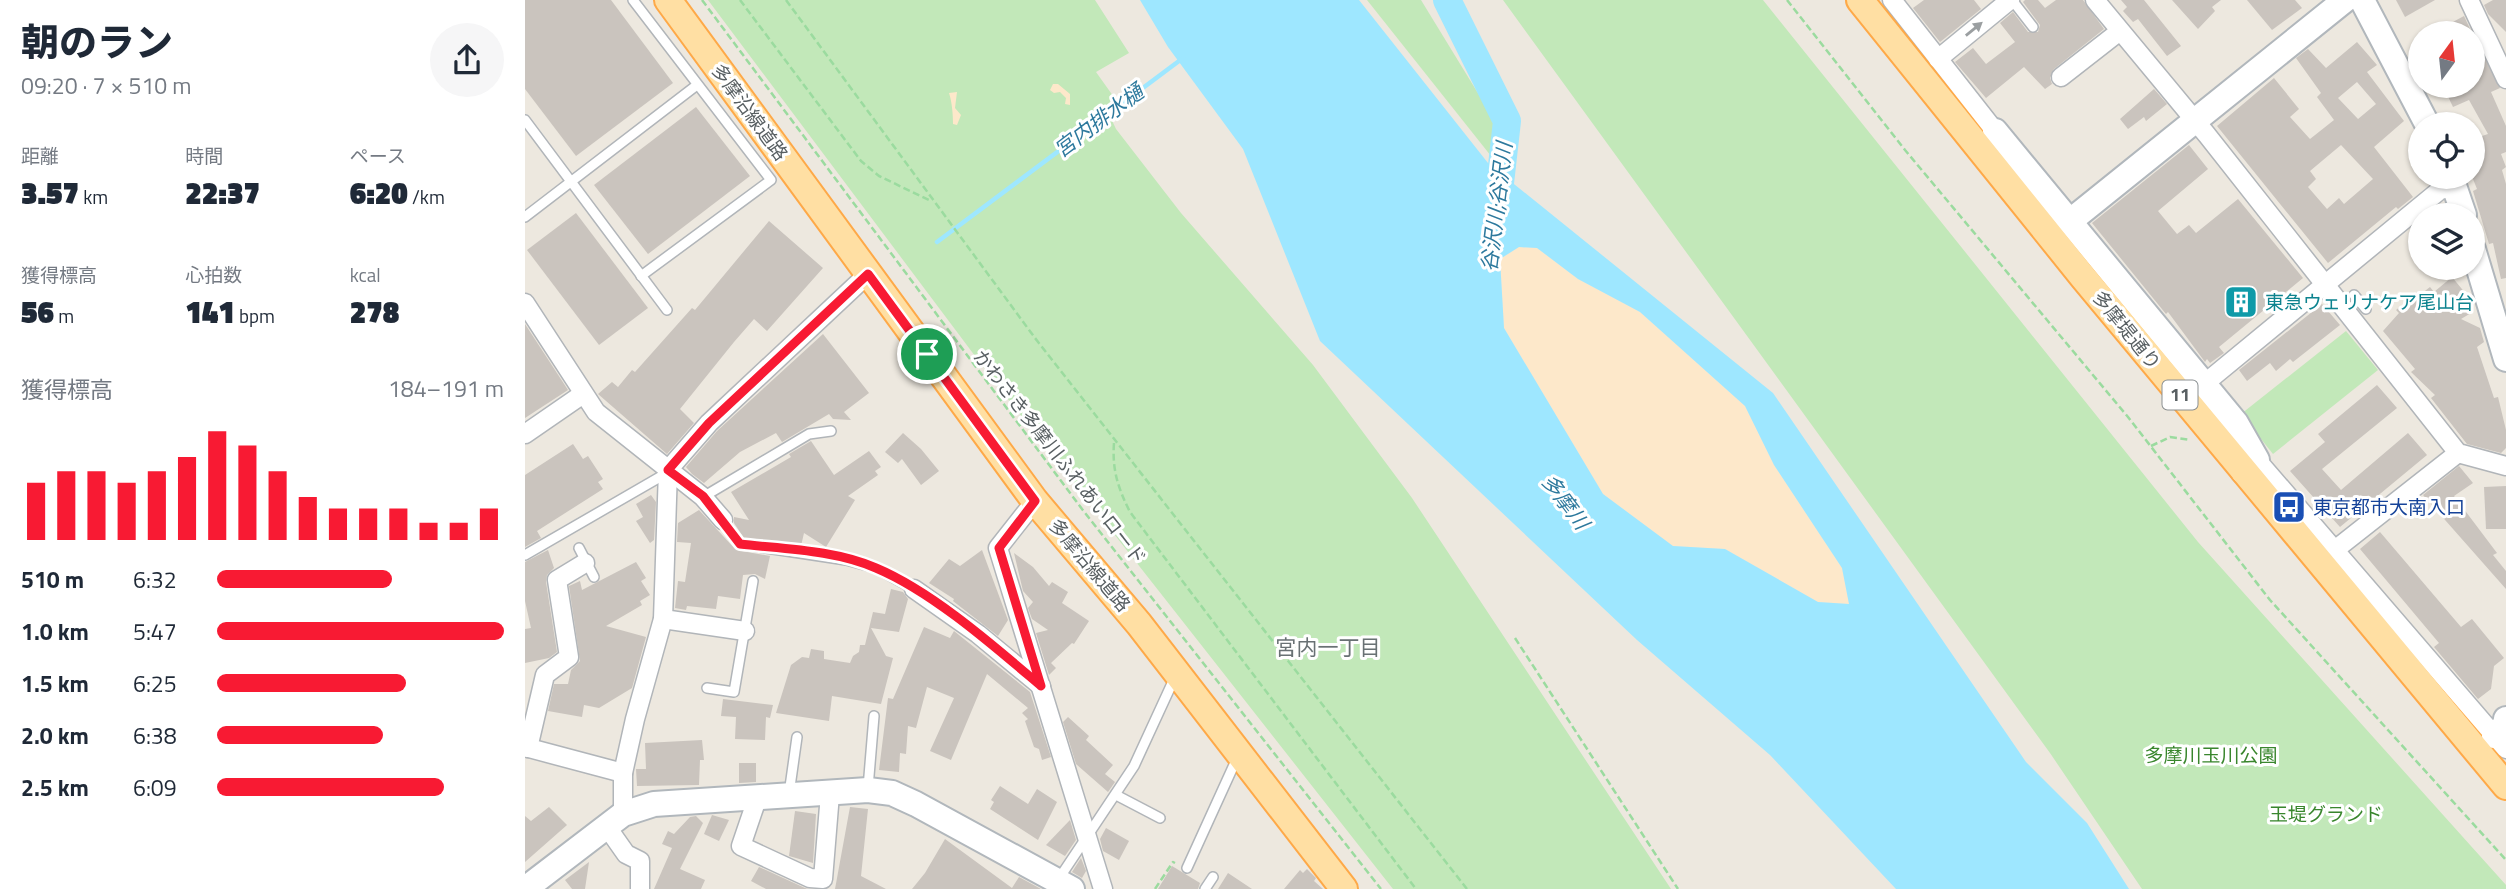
<!DOCTYPE html>
<html lang="ja">
<head>
<meta charset="utf-8">
<style>
  body { margin:0; font-family:"Titillium Web","Noto Sans JP",sans-serif; background:#f6f6f7; color:#1f2937; height:100vh; display:flex; flex-direction:column; font-size:26px; white-space:nowrap }
  * { box-sizing:border-box; margin:0 }
  p { font-size:23px; color:#747a83 }
  .icon { flex:none; width:38px; height:38px; fill:none; stroke:currentColor; stroke-width:2; stroke-linecap:round; stroke-linejoin:round }
  .map { position:relative; flex:1; overflow:hidden }
  .side { display:flex; flex-direction:column; background:#fff; width:525px }
  .side>* { flex:none }
  .needle { width:46px; rotate:15deg }
  .controls { position:absolute; left:1883px; top:21px; display:grid; gap:14px }
  .controls a { display:grid; place-items:center; width:77px; height:77px; border-radius:50%; background:#fff; box-shadow:0 2px 5px #0004; font-size:35px }
  .pin { position:absolute; display:grid; place-items:center; width:60px; height:60px; color:#fff; margin:-30px; border:4px solid #fff; border-radius:50%; box-shadow:0 2px 7px #0007 }
  .round { display:grid; place-items:center; flex:none; width:74px; height:74px; border-radius:37px; background:#f6f6f7 }
  .head { display:flex; align-items:center; justify-content:space-between; height:119px; padding:0 21px }
  h1 { font-size:38px; font-weight:800; line-height:52px }
  .stats { display:grid; grid-template-columns:repeat(3,1fr); gap:10px; height:119px; padding:7px 21px }
  .stats div { display:grid; align-content:center }
  .stats b { font-size:30px; font-weight:800 }
  .stats small { font-size:19px; font-weight:400 }
  .stats p { font-size:19px }
  .chart { height:196px; padding:14px 21px }
  .chart p { display:flex; justify-content:space-between }
  .chart svg { width:100%; height:126px; margin-top:7px; stroke:#f81a33; stroke-width:6 }
  ul { padding:0 21px; list-style:none; font-size:23px }
  li { display:grid; grid-template-columns:112px 84px 1fr; align-items:center; height:52px }
  li i { height:18px; border-radius:9px; background:#f81a33 }
  main { display:flex; flex:1; min-height:0 }
  .map>svg:first-child { display:block }
  .green { fill:#c2e8b9 }
  .sand { fill:#fde8ca }
  .water { fill:#9ee7ff; fill-rule:evenodd }
  .lines { fill:none; stroke-linecap:round; stroke-linejoin:round }
  .stream { stroke:#9ee7ff; stroke-width:4.5 }
  .river { stroke:#9ee7ff; stroke-width:28 }
  .building { fill:#cac4be; fill-rule:evenodd }
  .lane-casing { stroke:#b1b5b9; stroke-width:12 }
  .street-casing { stroke:#b1b5b9; stroke-width:21 }
  .secondary-casing { stroke:#b1b7bc; stroke-width:28 }
  .primary-casing { stroke:#fea948; stroke-width:30 }
  .path { stroke:#9bdb9f; stroke-width:2.5; stroke-dasharray:7 3.5; stroke-linecap:butt }
  .lane { stroke:#fff; stroke-width:9 }
  .street { stroke:#fff; stroke-width:18 }
  .secondary { stroke:#fff; stroke-width:24 }
  .primary { stroke:#ffdfa3; stroke-width:26 }
  .oneway { fill:#9b9fa1 }
  .route-casing { stroke:#fff; stroke-width:14 }
  .route { stroke:#f81a33; stroke-width:9 }
  .labels { text-anchor:middle; stroke-width:6; stroke-linejoin:round; paint-order:stroke }
  .shield { fill:#fff; stroke:#8a8f91; stroke-width:2 }
  .shield-label { font-size:18px; font-weight:bold; fill:#585f62 }
  .street-label { font-size:19px; fill:#585f62; stroke:#fff }
  .culture-label { font-size:19px; fill:#0d838f; stroke:#fff; text-anchor:start }
  .transit-label { font-size:19px; fill:#164399; stroke:#fff; text-anchor:start }
  .park-label { font-size:19px; fill:#39862d; stroke:#fff }
  .water-label { font-size:21px; font-style:italic; fill:#2d799d; stroke:#fff }
  .neighbourhood-label { font-size:21px; fill:#697174; stroke:#fff }
</style>
</head>
<body>
<main>
<section class="side">
<div class="head"><div><h1>朝のラン</h1><p>09:20 · 7 × 510 m</p></div><a class="round"><svg class="icon" aria-label="share" viewBox="0 0 24 24"><path d="M12 15V3M7 8l5-5 5 5M5 13v7h14v-7"/></svg></a></div>
<div class="stats">
<div><p>距離</p><b>3.57<small> km</small></b></div>
<div><p>時間</p><b>22:37</b></div>
<div><p>ペース</p><b>6:20<small> /km</small></b></div>
</div>
<div class="stats">
<div><p>獲得標高</p><b>56<small> m</small></b></div>
<div><p>心拍数</p><b>141<small> bpm</small></b></div>
<div><p>kcal</p><b>278</b></div>
</div>
<div class="chart"><p><span>獲得標高</span>184–191 m</p>
<svg viewBox="0 0 160 44" preserveAspectRatio="none"><path d="M5 44V24M15 44V20M25 44V20M35 44V24M45 44V20M55 44V15M65 44V6M75 44V11M85 44V20M95 44V29M105 44V33M115 44V33M125 44V33M135 44V38M145 44V38M155 44V33"/></svg>
</div>
<ul>
<li><b>510 m</b>6:32<i style="width:61%"></i></li>
<li><b>1.0 km</b>5:47<i style="width:100%"></i></li>
<li><b>1.5 km</b>6:25<i style="width:66%"></i></li>
<li><b>2.0 km</b>6:38<i style="width:58%"></i></li>
<li><b>2.5 km</b>6:09<i style="width:79%"></i></li>
</ul>
</section>
<div class="map">
<svg width="1981" height="889" viewBox="0 0 1981 889">
  <rect width="100%" height="100%" fill="#ede8df"/>
  <g class="green">
    <path d="M183,0H570L604,53L571,72L591,100L581,108L591,129L656,213L788,365L887,498L1146,889H868L468,380Z"/>
    <path d="M842,0H896L970,121L972,153L966,156Z"/>
    <path d="M978,0H1238L1673,542L1981,885V889H1617L1525,753Z"/>
    <path d="M1821,331L1853,370L1748,454L1716,414Z"/>
  </g>
  <g class="sand">
    <path d="M528,84H533L545,94V105L540,104L541,98L535,92L529,93L525,90Z"/>
    <path d="M432,92L430,108L436,115L432,125L428,124C428,114 427,102 424,93Z"/>
    <path d="M994,247L1012,248L1053,279L1115,312L1220,406L1249,465L1317,568L1324,604L1293,602L1200,549L1148,546L1078,494L979,328L975,259Z"/>
  </g>
  <path class="water" d="M615,0H834L963,163L1248,393L1501,762L1562,823L1604,889H1371L1245,755L1112,640L795,341L718,149L643,47ZM994,247L1012,248L1053,279L1115,312L1220,406L1249,465L1317,568L1324,604L1293,602L1200,549L1148,546L1078,494L979,328L975,259Z"/>
  <g class="lines">
    <path class="stream" d="M412,242L658,58"/>
    <path class="river" d="M922,0L982,121L972,210"/>
  </g>
  <g class="building">
    <path d="M0,0H86L148,83L51,156L0,89Z"/>
    <path d="M1399,0H1449L1456,9L1415,42L1388,8Z"/>
    <path d="M1500,0H1513L1520,8L1531,0H1558L1579,29L1529,69L1525,78L1527,84L1520,89L1499,67L1461,98L1430,62L1448,48L1461,64L1490,42L1475,23L1488,12L1503,32H1513L1515,25L1498,2Z"/>
    <path d="M1596,0H1619L1656,46L1642,56L1613,19L1608,22L1598,11L1602,7Z"/>
    <path d="M1647,0H1696L1687,7L1690,11L1673,29Z"/>
    <path d="M1722,0H1770L1777,8L1747,30Z"/>
    <path d="M1871,0H1910L1880,17Z"/>
    <path d="M1968,0H1981V32L1963,14L1959,5Z"/>
    <path d="M1939,16L1947,33H1907Z"/>
    <path d="M1948,35L1975,88L1966,92L1981,126V152L1976,154L1981,167L1977,170L1981,184V278L1976,279L1968,243L1964,244L1948,191L1952,189L1948,179V139L1963,134L1944,100L1928,107L1918,86H1948Z"/>
    <path d="M1832,42L1852,65L1842,72L1879,121L1849,147L1888,197L1873,209L1871,207L1803,263L1692,126L1749,78L1774,109L1765,117L1785,139L1809,120L1792,97L1796,93L1771,58L1783,49L1801,68ZM1832,82L1851,104L1833,119L1813,98ZM1816,145L1848,179L1819,204L1814,198L1802,209L1783,187L1791,179L1785,171Z"/>
    <path d="M1629,89L1642,104L1621,121L1619,117L1603,129L1595,119Z"/>
    <path d="M171,107L225,176L123,254L69,185Z"/>
    <path d="M1664,145L1683,169L1633,211L1652,234L1664,225L1671,233L1713,199L1778,278L1694,347L1699,353L1685,363L1682,359L1680,362L1643,312L1641,314L1567,223Z"/>
    <path d="M51,213L123,308L74,345L2,250Z"/>
    <path d="M244,221L298,268L242,331L229,319L209,342L155,409L169,423L142,454L73,394L87,382L93,387L107,370L110,372L167,308L170,310Z"/>
    <path d="M1927,277L1941,294L1945,305L1946,313L1936,319L1955,328L1959,342L1952,347L1969,398L1973,397L1981,430V448L1976,453L1942,444L1906,398L1910,395L1886,372L1890,369L1858,331L1874,313L1871,310L1885,299L1887,301L1905,287L1909,292Z"/>
    <path d="M1797,304L1815,325L1768,362L1765,359L1751,371L1745,363L1722,381L1714,370Z"/>
    <path d="M0,324L43,390L0,418Z"/>
    <path d="M298,334L344,393L319,412L326,420L308,419L304,414L257,442L251,433L215,452L179,483L167,474L161,467L192,431Z"/>
    <path d="M1852,385L1872,408L1797,469L1816,490L1883,433L1902,455L1815,527L1765,471L1800,442L1793,434Z"/>
    <path d="M378,433L396,449L414,471L396,485L377,459L373,463L360,452Z"/>
    <path d="M286,441L309,475L344,451L356,467L350,471L353,475L323,496L330,500L301,547L279,533L276,546L219,538L209,523V517L224,520L206,492L266,457L264,454Z"/>
    <path d="M48,444L58,459L63,456L78,479L73,482L78,489L12,531L16,538L0,547V475Z"/>
    <path d="M1934,466L1948,483L1929,496L1972,553L1968,555L1981,571V589L1898,495Z"/>
    <path d="M1981,486V529H1961L1959,487Z"/>
    <path d="M126,495L131,502L129,540L125,543L111,521L118,517L111,504Z"/>
    <path d="M174,510L211,550L245,556L240,579L230,574L218,575L215,599L193,596L191,609L162,606L161,610L150,608L153,581L160,582L166,543L152,542L153,523Z"/>
    <path d="M1855,532L1936,627L1947,619L1979,658L1969,666L1966,689L1953,699L1909,647L1914,643L1835,549Z"/>
    <path d="M23,550L29,568L22,575L21,582L32,652L24,658L0,663V629L6,628L0,601V562Z"/>
    <path d="M457,550L483,620L473,636L428,601L429,599L404,583L424,559L435,566Z"/>
    <path d="M489,553L508,567L524,586L527,582L543,592L537,603L564,621L549,644L547,643L526,663L531,668L524,675L511,633L523,630L507,619L503,608L508,602L498,591Z"/>
    <path d="M111,562L121,578L116,581L125,595L115,601L117,605L81,626L121,637L107,688L74,708L59,705L57,717L23,711L29,684H43L46,670L55,661L44,586L55,581L57,590Z"/>
    <path d="M366,589L378,592L383,599L374,632L346,628L361,656L368,658L356,704L307,696L304,721L251,713L266,665L277,657L284,658L286,649L299,651V659L325,663L328,656L334,652L335,645H340L348,612L360,614Z"/>
    <path d="M399,627L425,638L429,631L505,692L526,757L517,760L514,749L509,747L500,721L503,719L497,713L503,708L462,674L426,760L405,751L429,698L402,687L391,728L383,726L381,754L375,753L374,772L354,770L363,698L368,699Z"/>
    <path d="M198,699L248,705L245,718L241,717L240,740L210,739L211,717L196,716Z"/>
    <path d="M543,717L564,736L561,740L588,765L580,774L590,782L583,792L551,764L538,722Z"/>
    <path d="M177,740L179,760H175L174,785L112,786L111,769H121L120,743Z"/>
    <path d="M214,763H231V782L214,783Z"/>
    <path d="M475,786L503,804L512,789L532,802L513,840L465,809L469,802L466,800Z"/>
    <path d="M24,807L42,825L0,862V816L6,821Z"/>
    <path d="M325,807L343,809L336,876L361,889H310Z"/>
    <path d="M270,811L291,814L288,863L264,856Z"/>
    <path d="M187,815L204,820L194,841L179,834Z"/>
    <path d="M171,816L178,823L155,869L180,880L176,889H129L147,848L137,844L143,831L149,834L165,817Z"/>
    <path d="M545,820L551,840L540,856L521,845Z"/>
    <path d="M581,828L604,841L594,860L578,851L575,839Z"/>
    <path d="M420,839L487,888L494,877L516,889H387L400,873Z"/>
    <path d="M556,858L561,871L557,878L547,872Z"/>
    <path d="M64,862L60,889H47L40,880Z"/>
    <path d="M647,866L675,883L673,889H633Z"/>
    <path d="M234,867L280,888L283,889H241L226,881Z"/>
    <path d="M782,869L791,878L789,881L798,889H759L775,870L778,873Z"/>
    <path d="M703,873L727,889H693Z"/>
  </g>
  <g class="lines">
    <defs>
      <g id="lane">
        <path d="M108,0L246,180L116,276"/>
        <path d="M1487,0L1508,27"/>
        <path d="M0,120L142,310"/>
        <path d="M0,217L172,85"/>
        <path d="M1829,295L1841,309"/>
        <path d="M178,497L284,434L306,431"/>
        <path d="M198,520L215,544L321,560L351,568L389,589"/>
        <path d="M54,548L69,577"/>
        <path d="M0,555L135,477L143,470"/>
        <path d="M182,688L209,692L228,581"/>
        <path d="M343,788L349,716"/>
        <path d="M264,794L272,737"/>
        <path d="M591,795L635,818"/>
        <path d="M662,868L713,756"/>
        <path d="M533,880L609,766L650,677"/>
        <path d="M680,889L688,877"/>
      </g>
      <g id="street">
        <path d="M1367,0L1470,131"/>
        <path d="M1570,0L1682,135L1933,453L1981,466"/>
        <path d="M1944,0L1981,79"/>
        <path d="M1413,59L1485,0"/>
        <path d="M1536,77L1595,31"/>
        <path d="M0,303L71,412L178,497L198,520"/>
        <path d="M1679,384L1915,190L1931,187"/>
        <path d="M0,434L58,394"/>
        <path d="M1732,460L1981,749"/>
        <path d="M510,501L473,548L578,889"/>
        <path d="M1811,549L1933,453"/>
        <path d="M389,589L453,634L516,686"/>
        <path d="M138,619L220,631"/>
        <path d="M0,747L98,773"/>
        <path d="M3,748L20,675L44,657L32,580L60,563"/>
        <path d="M232,799L216,846L285,878L298,879L305,794"/>
        <path d="M98,814V773L110,719L138,619L143,470L184,423L343,274"/>
        <path d="M82,827L101,854L115,861V889"/>
      </g>
      <g id="secondary">
        <path d="M1837,0L1902,124"/>
        <path d="M1470,131L1711,423L1732,460L1718,471"/>
        <path d="M1926,177L1939,215"/>
        <path d="M1544,222L1820,0"/>
        <path d="M1948,249L1981,359"/>
        <path d="M1969,736L1980,725L1981,719"/>
        <path d="M0,889L98,814L129,804L343,790L367,793L391,804L547,889"/>
      </g>
      <g id="primary">
        <path d="M143,0L510,501L614,624L819,889"/>
        <path d="M1335,0L1558,277L1981,786"/>
      </g>
    </defs>
    <use href="#lane" class="lane-casing"/>
    <use href="#street" class="street-casing"/>
    <use href="#secondary" class="secondary-casing"/>
    <use href="#primary" class="primary-casing"/>
    <g class="path">
      <path d="M177,0L557,509L856,889"/>
      <path d="M215,0L336,161L354,176L406,201"/>
      <path d="M261,0L510,338L942,889"/>
      <path d="M1262,0L1380,150L1603,417L1745,600L1981,860"/>
      <path d="M589,443C587,470 593,488 605,512L891,889"/>
      <path d="M1626,446L1645,437L1665,440"/>
      <path d="M990,638L1153,889"/>
      <path d="M630,889L648,862L650,863"/>
    </g>
    <use href="#lane" class="lane"/>
    <use href="#street" class="street"/>
    <use href="#secondary" class="secondary"/>
    <use href="#primary" class="primary"/>
  </g>
  <defs><path id="oneway-solid" d="M-6-.8H1V-3.2L6.5 0L1 3.2V.8H-6Z" transform="scale(1.75)"/></defs>
  <use class="oneway" href="#oneway-solid" transform="translate(1449 29) rotate(-39)"/>
  <g class="lines">
    <defs>
      <path id="route" d="M343,274L510,501L474,548L516,686C470,647 408,592 351,568C310,550 259,549 215,544L178,496L143,470L184,423Z"/>
    </defs>
    <use href="#route" class="route-casing"/>
    <use href="#route" class="route"/>
  </g>
  <defs>
    <symbol id="building-square" viewBox="-11 -11 22 22"><rect x="-9" y="-9" width="18" height="18" rx="4" fill="#0f9aa8" stroke="#fff"/><path d="M-4-6H4V6H1V3H-1V6H-4ZM-2.5-4.3h1.7v1.8h-1.7ZM.8-4.3h1.7v1.8H.8ZM-2.5-1h1.7V.8h-1.7ZM.8-1h1.7V.8H.8Z" fill="#fff"/></symbol>
    <symbol id="bus-square" viewBox="-11 -11 22 22"><rect x="-9" y="-9" width="18" height="18" rx="4" fill="#1a4fb4" stroke="#fff"/><path d="M-5-6H5V4H4V6H2V4H-2V6H-4V4H-5ZM-3.5-4V0h7V-4ZM-3.5 1.2v1.5H-2V1.2ZM2 1.2v1.5H3.5V1.2Z" fill="#fff"/></symbol>
  </defs>
  <g fill-rule="evenodd">
    <use href="#building-square" x="1697" y="283" width="38" height="38"/>
    <use href="#bus-square" x="1745" y="488" width="38" height="38"/>
  </g>
  <g class="labels">
    <rect class="shield" x="1637.5" y="380.5" width="35" height="29" rx="5"/>
    <g class="shield-label">
      <text x="1655" y="401">11</text>
    </g>
    <g class="street-label">
      <text transform="translate(225 112) rotate(54)" y="7">多摩沿線道路</text>
      <text transform="translate(1602 330) rotate(51)" y="7">多摩堤通り</text>
      <text transform="translate(535 457) rotate(52)" y="7">かわさき多摩川ふれあいロード</text>
      <text transform="translate(565 565) rotate(50)" y="7">多摩沿線道路</text>
    </g>
    <g class="culture-label">
      <text x="1740" y="309">東急ウェリナケア尾山台</text>
    </g>
    <g class="transit-label">
      <text x="1788" y="514">東京都市大南入口</text>
    </g>
    <g class="park-label">
      <text x="1686" y="762">多摩川玉川公園</text>
      <text x="1801" y="821">玉堤グランド</text>
    </g>
    <g class="water-label">
      <text transform="translate(574 121) rotate(-37)" y="7">宮内排水樋</text>
      <text transform="translate(972 207) rotate(-83)" y="7">谷沢川;谷沢川</text>
      <text transform="translate(1040 502) rotate(53)" y="7">多摩川</text>
    </g>
    <g class="neighbourhood-label">
      <text x="803" y="655">宮内一丁目</text>
    </g>
  </g>
</svg>
<div class="controls">
<a><svg class="needle" viewBox="-14 -14 28 28"><path d="M0-13l5 13h-10z" fill="#e53935"/><path d="M0 13l5-13h-10z" fill="#747a83"/></svg></a>
<a><svg class="icon" aria-label="locate" viewBox="0 0 24 24"><circle cx="12" cy="12" r="6"/><path d="M12 2v4M12 18v4M2 12h4M18 12h4"/></svg></a>
<a><svg class="icon" aria-label="layers" viewBox="0 0 24 24"><path d="M12 4l9 5-9 5-9-5zM3 14l9 5 9-5"/></svg></a>
</div>
<div class="pin" style="left:402px;top:354px;background:#1e9e55"><svg class="icon" aria-label="arrive" viewBox="0 0 24 24"><path d="M6 21V4h12l-3 4 3 4H6"/></svg></div>
</div>
</main>
</body>
</html>
